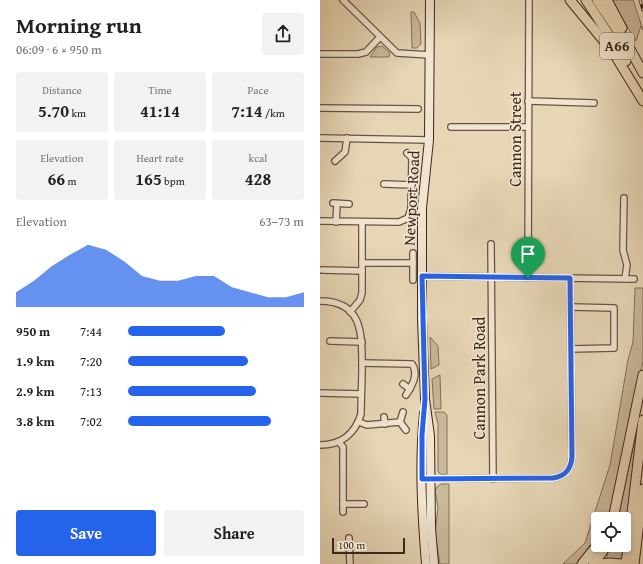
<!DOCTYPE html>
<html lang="en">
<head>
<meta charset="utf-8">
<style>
  body { margin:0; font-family:"Gentium Book Plus",serif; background:#f2f2f2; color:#202124; height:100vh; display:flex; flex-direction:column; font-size:15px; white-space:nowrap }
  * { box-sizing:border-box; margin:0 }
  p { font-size:13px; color:#757577 }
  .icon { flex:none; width:22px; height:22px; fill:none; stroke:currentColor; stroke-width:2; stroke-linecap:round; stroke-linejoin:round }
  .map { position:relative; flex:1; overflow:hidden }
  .drawer { display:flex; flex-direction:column; background:#fff; width:320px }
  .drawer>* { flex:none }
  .fabs { position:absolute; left:271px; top:512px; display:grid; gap:8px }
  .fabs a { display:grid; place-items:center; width:40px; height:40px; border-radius:4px; background:#fff; box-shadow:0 2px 6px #0003; font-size:20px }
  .scale { position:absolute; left:12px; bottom:10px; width:73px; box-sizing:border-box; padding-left:4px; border:2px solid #3e271b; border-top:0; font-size:11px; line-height:14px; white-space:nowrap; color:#3e271b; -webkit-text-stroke:3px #f0e5d0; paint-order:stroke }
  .pin { position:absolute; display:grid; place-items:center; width:34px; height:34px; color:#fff; margin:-41px -17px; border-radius:50% 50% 50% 0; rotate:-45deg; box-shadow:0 0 4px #0007 }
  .pin .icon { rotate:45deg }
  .round { display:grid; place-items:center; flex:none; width:42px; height:42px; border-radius:4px; background:#f2f2f2 }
  .head { display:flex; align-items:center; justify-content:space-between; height:68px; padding:0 16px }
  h1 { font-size:22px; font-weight:700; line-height:30px }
  .figures { display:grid; grid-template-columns:repeat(3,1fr); gap:6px; height:68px; padding:4px 16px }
  .figures div { display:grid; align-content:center; border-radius:4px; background:#f2f2f2; text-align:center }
  .figures b { font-size:17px; font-weight:700 }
  .figures small { font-size:11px; font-weight:400 }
  .figures p { font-size:11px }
  .chart { height:112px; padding:8px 16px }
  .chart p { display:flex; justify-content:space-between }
  .chart svg { width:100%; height:72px; margin-top:4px; fill:#2563eb; opacity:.7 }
  .primary-button { display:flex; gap:8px; margin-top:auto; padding:8px 16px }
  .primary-button a { flex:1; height:46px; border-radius:4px; background:#2563eb; color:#fff; font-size:16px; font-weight:700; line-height:46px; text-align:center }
  .primary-button a+a { background:#f2f2f2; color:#202124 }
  ul { padding:0 16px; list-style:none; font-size:13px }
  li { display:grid; grid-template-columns:64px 48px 1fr; align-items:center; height:30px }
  li i { height:10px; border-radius:5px; background:#2563eb }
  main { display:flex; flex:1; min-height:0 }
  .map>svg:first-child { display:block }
  .green { fill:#cbb99c; stroke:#84705c }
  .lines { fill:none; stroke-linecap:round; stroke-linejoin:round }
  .minor-casing { stroke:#685342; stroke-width:8 }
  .secondary-casing { stroke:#3e271b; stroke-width:10 }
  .primary-casing { stroke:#3e271b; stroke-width:11 }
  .trunk-casing { stroke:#3e271b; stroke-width:11 }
  .minor { stroke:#f0e5d0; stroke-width:5.5 }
  .secondary { stroke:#f0e5d0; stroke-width:8 }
  .primary { stroke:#e8d7b7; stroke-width:9 }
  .trunk { stroke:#e8d7b7; stroke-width:9 }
  .rail-casing { stroke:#3e271b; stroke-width:3 }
  .rail { stroke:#f0e5d0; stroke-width:1.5; stroke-dasharray:4.5; stroke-linecap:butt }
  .route-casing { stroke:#fff; stroke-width:8 }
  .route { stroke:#2563eb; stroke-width:5 }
  .labels { text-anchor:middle; stroke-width:3; stroke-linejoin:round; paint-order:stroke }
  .shield { fill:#f0e5d0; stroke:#736051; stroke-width:1 }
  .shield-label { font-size:15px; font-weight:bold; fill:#3e271b }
  .street-label { font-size:16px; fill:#3e271b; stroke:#f0e5d0 }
</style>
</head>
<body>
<main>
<section class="drawer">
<div class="head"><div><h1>Morning run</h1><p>06:09 · 6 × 950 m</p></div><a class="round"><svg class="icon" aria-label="share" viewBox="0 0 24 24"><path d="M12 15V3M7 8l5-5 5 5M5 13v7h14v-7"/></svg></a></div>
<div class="figures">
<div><p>Distance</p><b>5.70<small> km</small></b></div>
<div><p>Time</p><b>41:14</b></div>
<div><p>Pace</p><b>7:14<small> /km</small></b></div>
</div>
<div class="figures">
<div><p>Elevation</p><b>66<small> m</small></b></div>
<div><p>Heart rate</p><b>165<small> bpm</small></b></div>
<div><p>kcal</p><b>428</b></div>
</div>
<div class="chart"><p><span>Elevation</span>63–73 m</p>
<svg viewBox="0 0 160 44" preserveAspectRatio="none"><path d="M0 44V35L10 28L20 19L30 12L40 6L50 9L60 16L70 25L80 28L90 28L100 25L110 25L120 32L130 35L140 38L150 38L160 35V44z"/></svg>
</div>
<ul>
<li><b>950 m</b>7:44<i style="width:55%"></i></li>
<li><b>1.9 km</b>7:20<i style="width:68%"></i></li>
<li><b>2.9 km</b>7:13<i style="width:73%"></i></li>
<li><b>3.8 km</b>7:02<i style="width:81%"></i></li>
</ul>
<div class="primary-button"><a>Save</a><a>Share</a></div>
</section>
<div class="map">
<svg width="323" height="564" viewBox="0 0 323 564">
  <rect width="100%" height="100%" fill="#e8d7b7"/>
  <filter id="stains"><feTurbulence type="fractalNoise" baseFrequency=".005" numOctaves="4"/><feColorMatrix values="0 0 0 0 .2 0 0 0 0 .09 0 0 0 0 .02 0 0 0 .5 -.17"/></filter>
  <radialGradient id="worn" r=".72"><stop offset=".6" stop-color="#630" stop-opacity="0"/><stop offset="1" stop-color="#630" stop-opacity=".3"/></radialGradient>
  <g class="green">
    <path d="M291,0H313L323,30L321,26L316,41Z"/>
    <path d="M91,12H94L100,23L101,44L97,48H92Z"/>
    <path d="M62,46L70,53L69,57H50L57,47Z"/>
    <path d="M315,288H323V361L289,516L287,519H278V538L257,564H243L265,543L290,465L308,360L313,342Z"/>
    <path d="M110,337L118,346L119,365L111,369Z"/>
    <path d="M120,375L121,409H114L112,379Z"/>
    <path d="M115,412H124L127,415V474L122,475L118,472V424Z"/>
    <path d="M320,417H321L304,555L302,560L288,559L287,555L290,545H304V519H297Z"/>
    <path d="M121,484H129V564H120L115,534L118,507L115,491L117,487Z"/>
  </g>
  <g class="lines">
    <defs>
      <g id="minor">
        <path d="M23,0L77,53L110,55"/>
        <path d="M0,54H38L46,52L60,37"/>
        <path d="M208,101L274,103"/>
        <path d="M0,108L98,109"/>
        <path d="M131,127H208"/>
        <path d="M0,138L109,140"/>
        <path d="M15,161L25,152L27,138"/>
        <path d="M64,184L92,185"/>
        <path d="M304,198L303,250L307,265L305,279"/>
        <path d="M13,203L29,204"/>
        <path d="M0,221L79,222L88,218L91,209L92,158L87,153"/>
        <path d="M16,222L17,204"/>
        <path d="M171,244L173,479"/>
        <path d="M42,263H93"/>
        <path d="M2,270L42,271"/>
        <path d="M102,276L314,279"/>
        <path d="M208,278L209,1"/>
        <path d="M93,280V253"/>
        <path d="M0,301C43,301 42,334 42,368C42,383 41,398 41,414C35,434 21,445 0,445"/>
        <path d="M251,307L294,308V348L251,349"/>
        <path d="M30,312L40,300L42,293V222"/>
        <path d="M10,341L42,342"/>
        <path d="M42,363L92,364C99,374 92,386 86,395"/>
        <path d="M83,384L90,389"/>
        <path d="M0,393L41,394"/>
        <path d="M83,412L80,422L86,430"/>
        <path d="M64,417L65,424"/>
        <path d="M39,422L47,425L80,422"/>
        <path d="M19,442L23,447V512"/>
        <path d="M102,479L233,478C245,476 251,470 252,457L250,278"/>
        <path d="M23,504H44"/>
        <path d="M29,538L30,564"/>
      </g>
      <g id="secondary">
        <path d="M110,0L109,140L102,208V319L105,399L110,436L111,528L114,564"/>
        <path d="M104,413C99,463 102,514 106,564"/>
      </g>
      <path id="primary" d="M279,564L290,563L302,564"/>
      <g id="trunk">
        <path d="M250,0L293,52L323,101"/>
        <path d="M266,0L306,61"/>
        <path d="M277,0L310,49L323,73"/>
        <path d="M287,0L302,28"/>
        <path d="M293,519L323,375"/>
        <path d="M262,564L278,544"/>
        <path d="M273,564L283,551L286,545"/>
        <path d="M306,564L323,420"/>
        <path d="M314,564L323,489"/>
      </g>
    </defs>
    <use href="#minor" class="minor-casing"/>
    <use href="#secondary" class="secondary-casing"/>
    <use href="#primary" class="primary-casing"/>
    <use href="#trunk" class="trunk-casing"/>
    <use href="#minor" class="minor"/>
    <use href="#secondary" class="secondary"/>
    <use href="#primary" class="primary"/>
    <use href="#trunk" class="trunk"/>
    <defs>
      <path id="rail" d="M320,0L323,10"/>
    </defs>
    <use href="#rail" class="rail-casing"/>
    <use href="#rail" class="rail"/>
  </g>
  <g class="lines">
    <defs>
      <path id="route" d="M102,276L250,278L252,457C251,470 245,476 233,478L102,479V435L105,399Z"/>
    </defs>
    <use href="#route" class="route-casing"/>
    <use href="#route" class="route"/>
  </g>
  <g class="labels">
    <rect class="shield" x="280" y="33" width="34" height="26" rx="3"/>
    <g class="shield-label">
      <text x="297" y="51">A66</text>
    </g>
    <g class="street-label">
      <text transform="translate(195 139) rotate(-90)" y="6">Cannon Street</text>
      <text transform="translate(91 198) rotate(-87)" y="6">Newport Road</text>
      <text transform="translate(159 378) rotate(-90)" y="6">Cannon Park Road</text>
    </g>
  </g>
  <rect width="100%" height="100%" filter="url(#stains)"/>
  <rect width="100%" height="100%" fill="url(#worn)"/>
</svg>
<div class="fabs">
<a><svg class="icon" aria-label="locate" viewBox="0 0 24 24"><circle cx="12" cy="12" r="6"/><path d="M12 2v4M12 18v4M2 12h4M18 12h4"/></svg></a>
</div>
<div class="scale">100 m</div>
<div class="pin" style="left:208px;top:278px;background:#1e9e55"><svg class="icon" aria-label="arrive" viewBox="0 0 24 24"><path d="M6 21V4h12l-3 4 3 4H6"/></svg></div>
</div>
</main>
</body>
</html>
